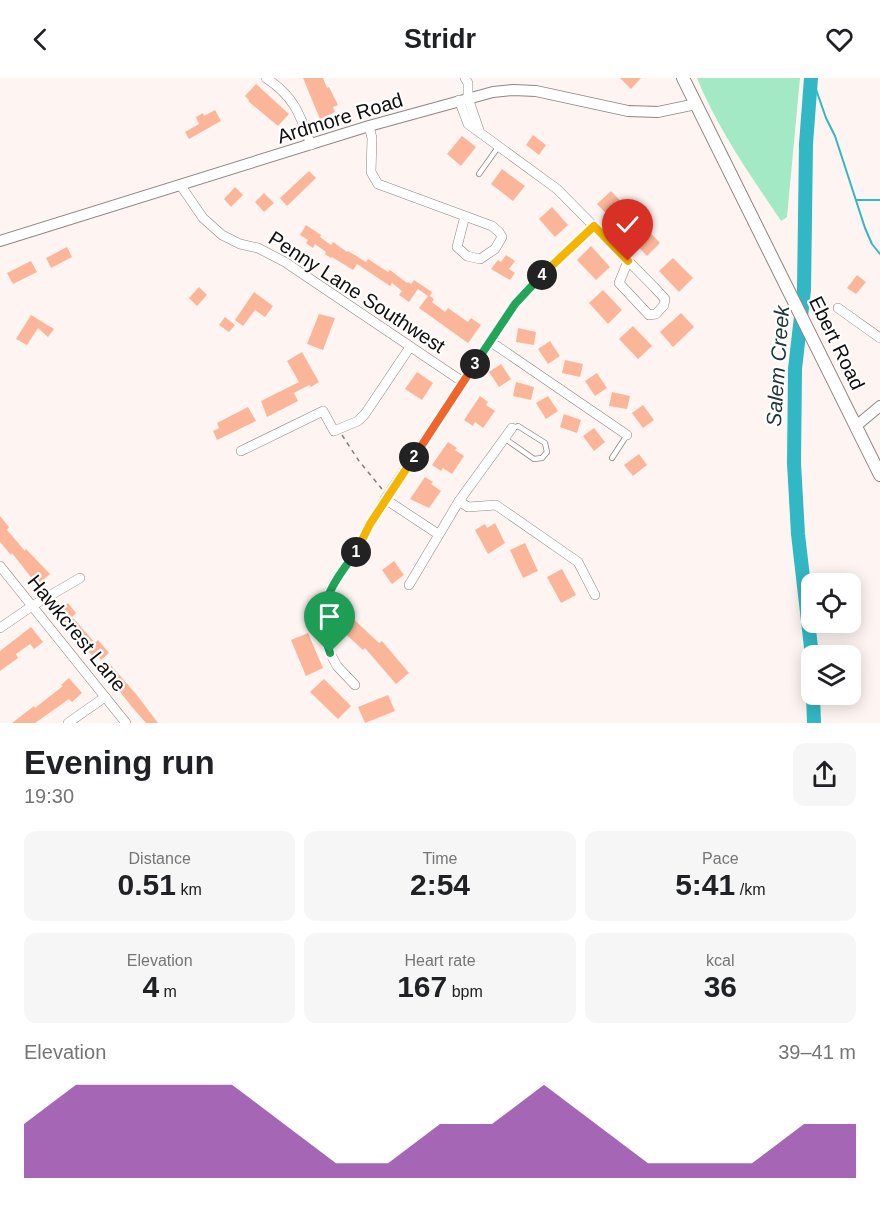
<!DOCTYPE html>
<html lang="en">
<head>
<meta charset="utf-8">
<style>
  body { margin:0; font-family:Arial,sans-serif; background:#f6f6f6; color:#202124; height:100vh; display:flex; flex-direction:column; font-size:22px; white-space:nowrap }
  * { box-sizing:border-box; margin:0 }
  p { font-size:20px; color:#757577 }
  .icon { flex:none; width:33px; height:33px; fill:none; stroke:currentColor; stroke-width:2; stroke-linecap:round; stroke-linejoin:round }
  .map { position:relative; height:645px; overflow:hidden }
  .details { display:flex; flex-direction:column; background:#fff; flex:1 }
  .details>* { flex:none }
  .buttons { position:absolute; left:801px; top:495px; display:grid; gap:12px }
  .buttons a { display:grid; place-items:center; width:60px; height:60px; border-radius:12px; background:#fff; box-shadow:0 3px 15px #0003; font-size:30px }
  .pin { position:absolute; display:grid; place-items:center; width:51px; height:51px; color:#fff; margin:-62px -26px; border-radius:50% 50% 50% 0; rotate:-45deg; box-shadow:0 0 6px #0007 }
  .pin .icon { rotate:45deg }
  .km { position:absolute; width:30px; height:30px; margin:-15px; border-radius:50%; background:#222; color:#fff; font-size:16px; line-height:30px; text-align:center }
  .round { display:grid; place-items:center; flex:none; width:63px; height:63px; border-radius:12px; background:#f6f6f6 }
  .headline { display:flex; align-items:center; justify-content:space-between; height:102px; padding:0 24px }
  h1 { font-size:33px; font-weight:700; line-height:45px }
  .metrics { display:grid; grid-template-columns:repeat(3,1fr); gap:9px; height:102px; padding:6px 24px }
  .metrics div { display:grid; align-content:center; border-radius:12px; background:#f6f6f6; text-align:center }
  .metrics b { font-size:30px; font-weight:700 }
  .metrics small { font-size:16px; font-weight:400 }
  .metrics p { font-size:16px }
  .chart { height:168px; padding:12px 24px }
  .chart p { display:flex; justify-content:space-between }
  .chart svg { width:100%; height:108px; margin-top:6px; fill:#7f2896; opacity:.7 }
  header { display:flex; justify-content:space-between; align-items:center; height:78px; padding:0 24px; background:#fff; font-size:27px; font-weight:700 }
  .map>svg:first-child { display:block }
  .green { fill:#a3e9c6 }
  .lines { fill:none; stroke-linecap:round; stroke-linejoin:round }
  .stream { stroke:#32b8c4; stroke-width:2 }
  .river { stroke:#32b8c4; stroke-width:14 }
  .building { fill:#fbb69a }
  .service-casing { stroke:#8e8683; stroke-width:6 }
  .minor-casing { stroke:#8e8683; stroke-width:10 }
  .tertiary-casing { stroke:#8e8683; stroke-width:12 }
  .secondary-casing { stroke:#8e8683; stroke-width:14 }
  .path { stroke:#837d7b; stroke-width:1.5; stroke-dasharray:4.5 4.5; stroke-linecap:butt }
  .service { stroke:#fff; stroke-width:4.5 }
  .minor { stroke:#fff; stroke-width:9 }
  .tertiary { stroke:#fff; stroke-width:10 }
  .secondary { stroke:#fff; stroke-width:12 }
  .split-1-casing { stroke:#fff; stroke-width:12 }
  .split-2-casing { stroke:#fff; stroke-width:12 }
  .split-3-casing { stroke:#fff; stroke-width:12 }
  .split-4-casing { stroke:#fff; stroke-width:12 }
  .split-5-casing { stroke:#fff; stroke-width:12 }
  .split-1 { stroke:#22a559; stroke-width:8 }
  .split-2 { stroke:#f5b400; stroke-width:8 }
  .split-3 { stroke:#f0652b; stroke-width:8 }
  .split-4 { stroke:#22a559; stroke-width:8 }
  .split-5 { stroke:#f5b400; stroke-width:8 }
  .labels { text-anchor:middle; stroke-width:4.5; stroke-linejoin:round; paint-order:stroke }
  .street-label { font-size:20px; fill:#100d0c; stroke:#fff }
  .water-label { font-size:21px; font-style:italic; fill:#203739; stroke:#fff }
</style>
</head>
<body>
<header><svg class="icon" aria-label="back" viewBox="0 0 24 24"><path d="M15 5l-7 7 7 7"/></svg>Stridr<svg class="icon" aria-label="heart" viewBox="0 0 24 24"><path d="M12 20l-8-8c-3-5 5-10 8-4 3-6 11-1 8 4z"/></svg></header>
<div class="map">
<svg width="880" height="645" viewBox="0 0 880 645">
  <rect width="100%" height="100%" fill="#fef5f2"/>
  <path class="green" d="M697,0H800L787,139L781,143C752,100 716,48 697,0Z"/>
  <g class="lines">
    <g class="stream">
      <path d="M812,0L826,40L835,58L865,150L872,166L880,176"/>
      <path d="M856,122H880"/>
    </g>
    <g class="river">
      <path d="M811,0L806,66L804,212L795,291L794,385L798,456L812,578"/>
      <path d="M813,616L814,645"/>
    </g>
  </g>
  <g class="building">
    <path d="M303,0H323L327,10L329,9L338,27L333,29L335,34L320,41Z"/>
    <path d="M620,0H641L631,11Z"/>
    <path d="M256,6L289,36L278,48L248,23L249,22L245,18Z"/>
    <path d="M215,32L221,43L189,61L185,54L199,46L196,39L203,35L204,38Z"/>
    <path d="M533,57L546,67L539,77L526,67Z"/>
    <path d="M462,58L476,69L461,88L447,76Z"/>
    <path d="M502,91L525,108L513,123L491,106Z"/>
    <path d="M309,93L316,100L287,128L280,120Z"/>
    <path d="M235,109L243,117L231,129L224,121Z"/>
    <path d="M611,113L630,133L617,147L597,126Z"/>
    <path d="M264,115L274,125L264,134L255,124Z"/>
    <path d="M552,129L568,147L555,159L539,141Z"/>
    <path d="M306,147L321,157L320,159L331,167L333,164L347,174L348,173L366,184L368,181L388,194L390,192L407,205L408,204L411,206L414,202L432,214L430,218L434,221L432,224L445,234L448,230L468,244L471,240L481,247L468,265L419,230L428,218L418,211L409,224L399,217L402,213L392,205L390,208L357,186L353,192L332,179L331,180L325,176L326,174L315,166L313,170L306,165L308,162L300,157Z"/>
    <path d="M644,148L660,165L647,178L630,160Z"/>
    <path d="M591,168L610,189L596,202L577,182Z"/>
    <path d="M67,169L72,179L51,190L46,180Z"/>
    <path d="M506,177L515,183L509,191L515,195L510,202L491,191L498,182L501,184Z"/>
    <path d="M673,180L693,200L679,214L659,193Z"/>
    <path d="M31,183L37,194L13,206L7,195Z"/>
    <path d="M857,197L866,204L856,216L847,210Z"/>
    <path d="M199,209L207,217L197,228L189,220Z"/>
    <path d="M603,212L622,232L608,246L589,225Z"/>
    <path d="M254,214L273,228L265,239L255,232L243,248L235,242Z"/>
    <path d="M681,235L694,249L673,269L660,254Z"/>
    <path d="M319,236L335,240L323,272L307,266Z"/>
    <path d="M31,237L54,251L48,259L38,250L27,267L16,261Z"/>
    <path d="M225,239L235,247L229,254L219,247Z"/>
    <path d="M633,248L652,268L638,281L619,261Z"/>
    <path d="M518,250L536,254L534,267L516,264Z"/>
    <path d="M550,263L560,278L548,286L538,271Z"/>
    <path d="M302,274L319,304L311,309L309,307L294,315L298,323L267,339L261,323L299,304L287,283Z"/>
    <path d="M565,282L583,286L580,299L562,295Z"/>
    <path d="M501,286L511,301L499,309L489,294Z"/>
    <path d="M417,294L433,305L422,322L405,311Z"/>
    <path d="M597,295L607,310L595,318L585,303Z"/>
    <path d="M516,304L534,309L531,322L513,318Z"/>
    <path d="M612,314L630,318L627,331L609,328Z"/>
    <path d="M480,318L488,324L486,327L495,333L483,350L475,344L473,348L464,342Z"/>
    <path d="M548,318L558,333L546,341L536,325Z"/>
    <path d="M643,327L654,342L643,350L632,335Z"/>
    <path d="M248,329L256,343L217,362L213,353L219,350L217,345Z"/>
    <path d="M564,336L581,342L577,355L560,349Z"/>
    <path d="M594,350L605,364L594,373L583,358Z"/>
    <path d="M448,364L457,370L455,372L464,378L452,396L443,390L441,393L432,387Z"/>
    <path d="M639,376L647,387L633,398L624,387Z"/>
    <path d="M425,399L433,404L431,406L441,413L429,430L410,421Z"/>
    <path d="M0,438L9,449L7,452L25,473L26,471L50,496L37,507L12,475L11,477L0,464Z"/>
    <path d="M495,445L505,465L488,476L475,452L485,446L487,450Z"/>
    <path d="M525,465L538,493L523,500L510,472Z"/>
    <path d="M394,483L404,497L392,506L382,492Z"/>
    <path d="M562,491L576,517L561,525L547,499Z"/>
    <path d="M68,525L76,535L72,539L76,543L95,565L98,562L109,575L101,582L97,577L94,580L56,535Z"/>
    <path d="M349,537L379,565L382,563L409,595L396,606L365,570L363,572L338,549Z"/>
    <path d="M31,549L43,564L34,571L30,566L16,576L18,580L0,593V573Z"/>
    <path d="M308,555L323,590L306,598L291,562Z"/>
    <path d="M109,585L136,616L158,645H146L132,629L102,591Z"/>
    <path d="M69,600L82,615L72,624L69,621L35,645H12L34,628L35,630L63,608L61,607Z"/>
    <path d="M324,601L351,628L338,641L310,614Z"/>
    <path d="M388,617L395,633L365,645L358,629Z"/>
  </g>
  <g class="lines">
    <defs>
      <g id="service">
        <path d="M479,96L499,68"/>
        <path d="M504,360L534,381L542,380L547,374L545,365L518,348L513,350"/>
        <path d="M612,380L627,357"/>
      </g>
      <g id="minor">
        <path d="M266,0C295,19 300,37 311,67"/>
        <path d="M465,0L468,5V20L479,52"/>
        <path d="M459,22L468,46L557,111L654,209L665,221L664,227L656,236L649,237L619,205L628,183"/>
        <path d="M369,48L372,60L371,94L378,106L492,148L499,154L502,159L495,171L480,181L467,178L457,169L465,138"/>
        <path d="M181,108L203,140L222,157L240,166L258,170L285,184L463,304"/>
        <path d="M838,230L880,260"/>
        <path d="M491,264L627,357"/>
        <path d="M241,373L323,333L334,353L358,343L365,336L410,269"/>
        <path d="M385,421L438,456"/>
        <path d="M459,423L468,429L496,427L578,484L595,517"/>
        <path d="M0,488L126,645"/>
        <path d="M409,507L459,423L512,350"/>
        <path d="M0,550L32,528L80,500"/>
        <path d="M355,607L337,588L330,575L324,559L323,538L326,521L334,504L357,472L370,446L385,421L515,226L530,209L594,148"/>
        <path d="M68,645L105,619"/>
      </g>
      <g id="tertiary">
        <path d="M0,163L369,48L493,14L513,12L536,13L628,33L658,34L696,26"/>
        <path d="M856,348L880,328"/>
      </g>
      <path id="secondary" d="M683,0L880,397"/>
    </defs>
    <use href="#service" class="service-casing"/>
    <use href="#minor" class="minor-casing"/>
    <use href="#tertiary" class="tertiary-casing"/>
    <use href="#secondary" class="secondary-casing"/>
    <path class="path" d="M342,357L359,383L382,411"/>
    <use href="#service" class="service"/>
    <use href="#minor" class="minor"/>
    <use href="#tertiary" class="tertiary"/>
    <use href="#secondary" class="secondary"/>
  </g>
  <g class="lines">
    <defs>
      <path id="split-1" d="M330,575C314,530 330,509 356,474"/>
      <path id="split-2" d="M356,474L370,446L414,379"/>
      <path id="split-3" d="M414,379L475,286"/>
      <path id="split-4" d="M475,286L515,226L542,197"/>
      <path id="split-5" d="M542,197L594,148L628,183"/>
    </defs>
    <use href="#split-1" class="split-1-casing"/>
    <use href="#split-2" class="split-2-casing"/>
    <use href="#split-3" class="split-3-casing"/>
    <use href="#split-4" class="split-4-casing"/>
    <use href="#split-5" class="split-5-casing"/>
    <use href="#split-1" class="split-1"/>
    <use href="#split-2" class="split-2"/>
    <use href="#split-3" class="split-3"/>
    <use href="#split-4" class="split-4"/>
    <use href="#split-5" class="split-5"/>
  </g>
  <g class="labels">
    <g class="street-label">
      <text transform="translate(340 40) rotate(-17)" y="7">Ardmore Road</text>
      <text transform="translate(357 214) rotate(33)" y="7">Penny Lane Southwest</text>
      <text transform="translate(837 265) rotate(64)" y="7">Ebert Road</text>
      <text transform="translate(77 555) rotate(51)" y="7">Hawkcrest Lane</text>
    </g>
    <g class="water-label">
      <text transform="translate(778 288) rotate(-86)" y="7">Salem Creek</text>
    </g>
  </g>
</svg>
<div class="buttons">
<a><svg class="icon" aria-label="locate" viewBox="0 0 24 24"><circle cx="12" cy="12" r="6"/><path d="M12 2v4M12 18v4M2 12h4M18 12h4"/></svg></a>
<a><svg class="icon" aria-label="layers" viewBox="0 0 24 24"><path d="M12 4l9 5-9 5-9-5zM3 14l9 5 9-5"/></svg></a>
</div>
<div class="pin" style="left:330px;top:575px;background:#1e9e55"><svg class="icon" aria-label="arrive" viewBox="0 0 24 24"><path d="M6 21V4h12l-3 4 3 4H6"/></svg></div>
<div class="pin" style="left:628px;top:183px;background:#d93025"><svg class="icon" aria-label="check" viewBox="0 0 24 24"><path d="M5 12l5 5 9-10"/></svg></div>
<b class="km" style="left:356px;top:474px">1</b>
<b class="km" style="left:414px;top:379px">2</b>
<b class="km" style="left:475px;top:286px">3</b>
<b class="km" style="left:542px;top:197px">4</b>
</div>
<section class="details">
<div class="headline"><div><h1>Evening run</h1><p>19:30</p></div><a class="round"><svg class="icon" aria-label="share" viewBox="0 0 24 24"><path d="M12 15V3M7 8l5-5 5 5M5 13v7h14v-7"/></svg></a></div>
<div class="metrics">
<div><p>Distance</p><b>0.51<small> km</small></b></div>
<div><p>Time</p><b>2:54</b></div>
<div><p>Pace</p><b>5:41<small> /km</small></b></div>
</div>
<div class="metrics">
<div><p>Elevation</p><b>4<small> m</small></b></div>
<div><p>Heart rate</p><b>167<small> bpm</small></b></div>
<div><p>kcal</p><b>36</b></div>
</div>
<div class="chart"><p><span>Elevation</span>39–41 m</p>
<svg viewBox="0 0 160 44" preserveAspectRatio="none"><path d="M0 44V22L10 6L20 6L30 6L40 6L50 22L60 38L70 38L80 22L90 22L100 6L110 22L120 38L130 38L140 38L150 22L160 22V44z"/></svg>
</div>
</section>
</body>
</html>
